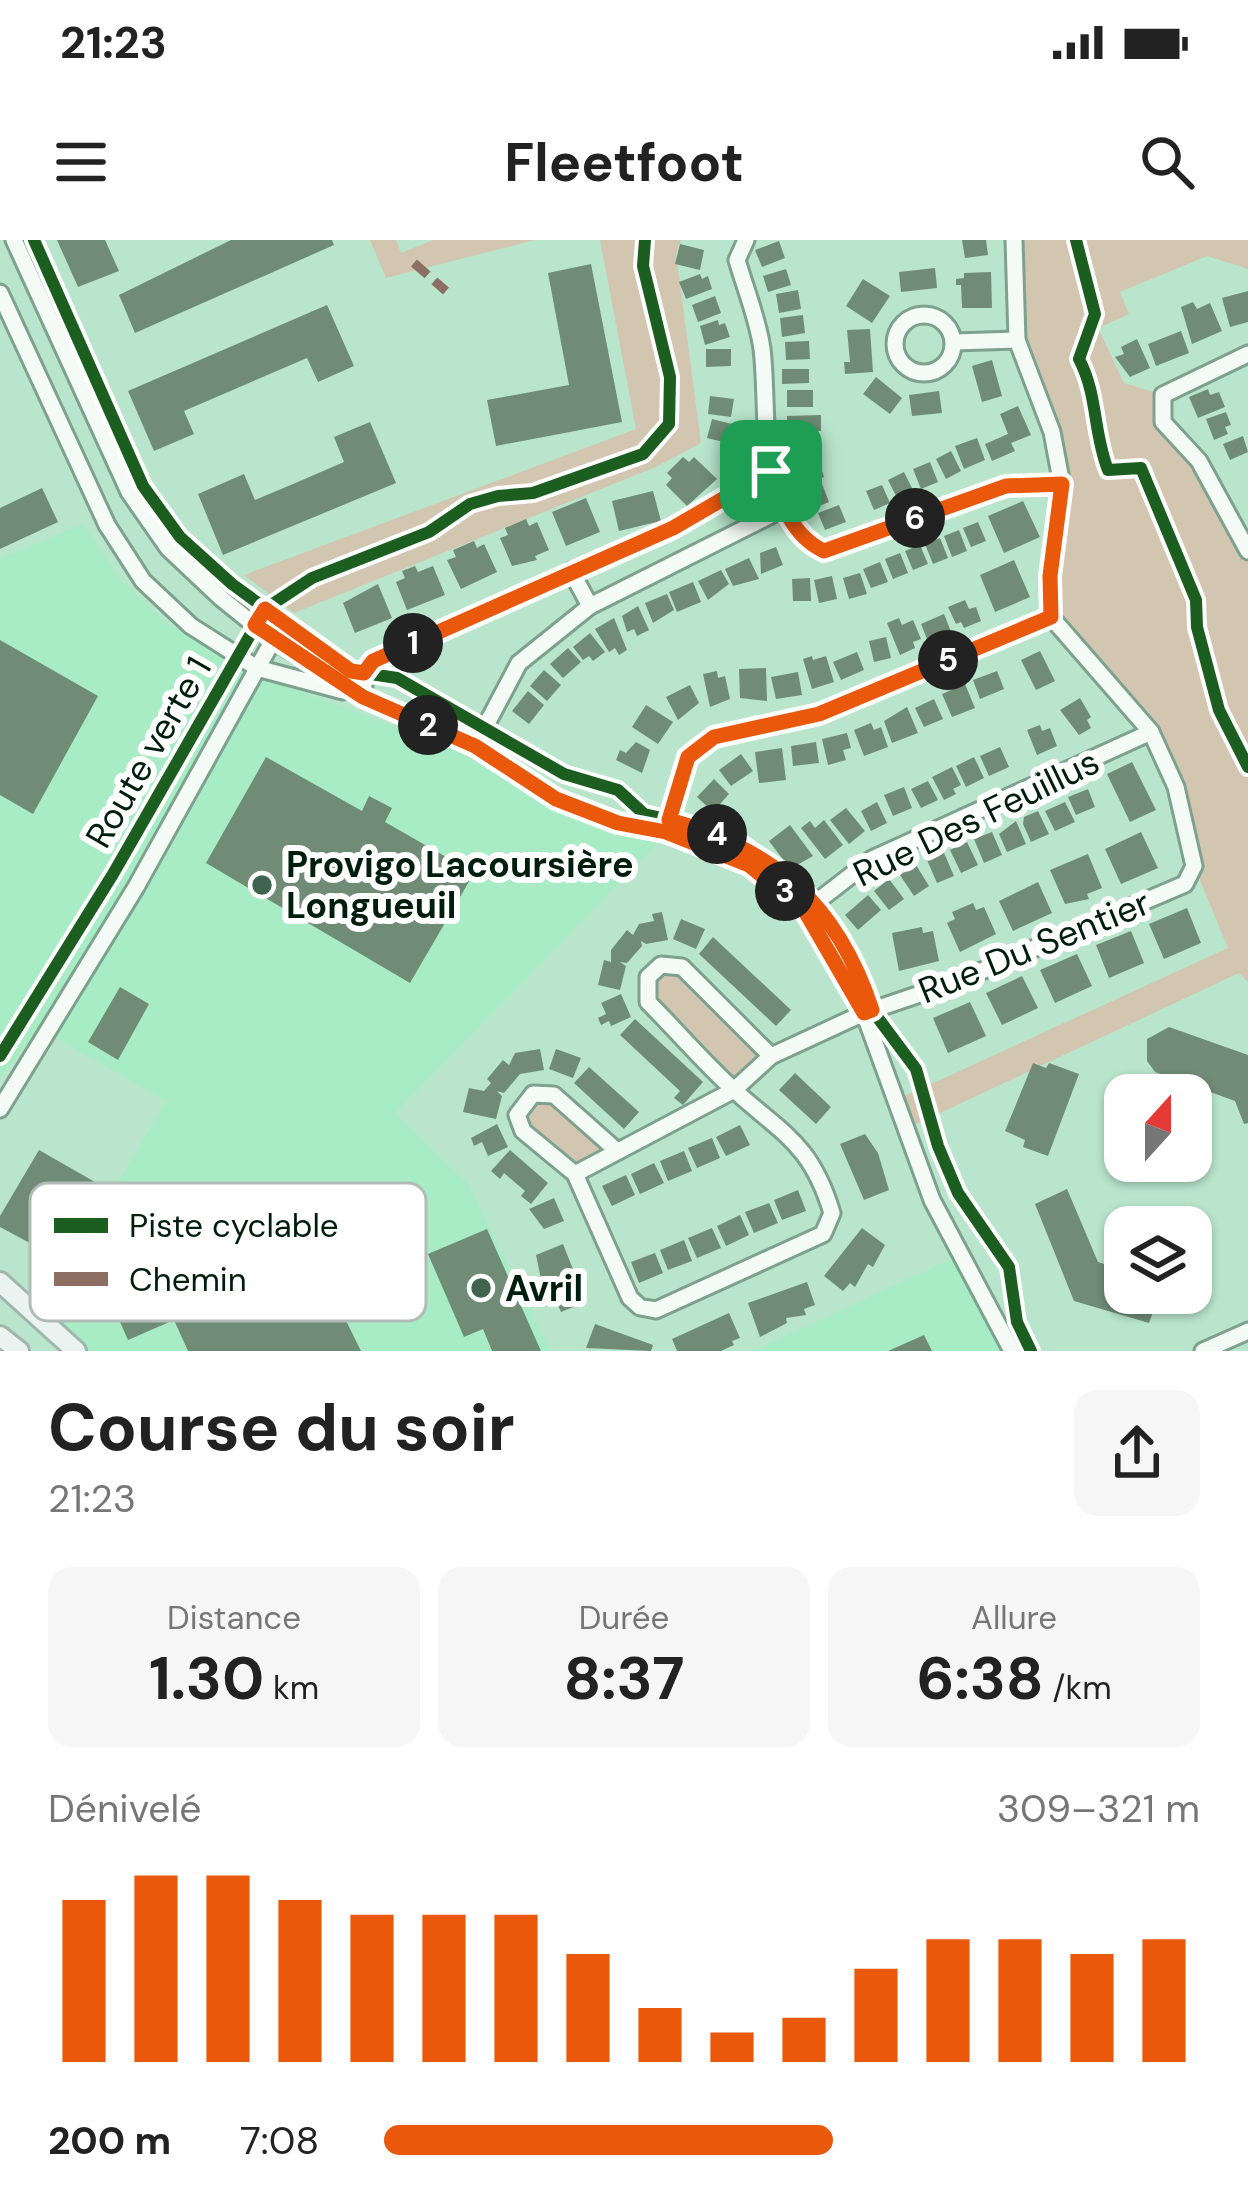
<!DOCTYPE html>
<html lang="fr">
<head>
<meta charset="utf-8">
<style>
  body { margin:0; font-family:"DM Sans",sans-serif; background:#f6f6f6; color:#222; height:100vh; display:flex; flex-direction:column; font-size:45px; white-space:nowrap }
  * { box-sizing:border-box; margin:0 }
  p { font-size:39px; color:#767676 }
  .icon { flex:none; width:66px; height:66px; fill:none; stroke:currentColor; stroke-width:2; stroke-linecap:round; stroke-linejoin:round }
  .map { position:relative; height:1111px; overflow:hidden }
  .details { display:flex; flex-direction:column; background:#fff; flex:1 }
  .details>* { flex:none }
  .needle { width:78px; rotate:21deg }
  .fabs { position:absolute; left:1104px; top:834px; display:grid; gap:24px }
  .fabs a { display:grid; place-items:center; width:108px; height:108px; border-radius:24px; background:#fff; box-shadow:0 3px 9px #0004; font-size:60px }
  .pin { position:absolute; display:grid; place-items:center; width:102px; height:102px; color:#fff; margin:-51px; border-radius:24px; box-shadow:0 6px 18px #0006 }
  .km { position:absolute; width:60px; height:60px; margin:-30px; border-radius:50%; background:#222; color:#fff; font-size:33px; line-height:60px; text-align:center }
  .round { display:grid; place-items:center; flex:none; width:126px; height:126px; border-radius:24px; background:#f6f6f6 }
  .summary { display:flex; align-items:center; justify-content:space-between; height:204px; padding:0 48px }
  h1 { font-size:66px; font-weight:700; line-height:90px }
  .stats { display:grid; grid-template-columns:repeat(3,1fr); gap:18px; height:204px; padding:12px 48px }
  .stats div { display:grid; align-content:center; border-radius:24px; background:#f6f6f6; text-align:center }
  .stats b { font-size:60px; font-weight:700 }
  .stats small { font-size:33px; font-weight:400 }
  .stats p { font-size:33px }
  .chart { height:336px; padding:24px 48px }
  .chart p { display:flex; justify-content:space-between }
  .chart svg { width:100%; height:216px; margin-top:12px; stroke:#ea580c; stroke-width:6 }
  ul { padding:0 48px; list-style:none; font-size:39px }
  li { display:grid; grid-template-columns:192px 144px 1fr; align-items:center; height:90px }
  li i { height:30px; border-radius:15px; background:#ea580c }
  .status { display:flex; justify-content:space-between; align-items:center; height:84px; padding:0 60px; background:#fff; direction:ltr }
  .status svg { height:33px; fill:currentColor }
  header { display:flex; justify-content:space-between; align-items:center; height:156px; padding:0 48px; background:#fff; font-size:54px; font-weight:700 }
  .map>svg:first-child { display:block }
  .built { fill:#a7ecc5 }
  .green { fill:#d2c6b1 }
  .building { fill:#708c76 }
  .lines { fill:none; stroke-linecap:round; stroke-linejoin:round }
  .minor-casing { stroke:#7ea18e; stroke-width:21 }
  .major-casing { stroke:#a0b6ad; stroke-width:24 }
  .minor { stroke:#f4fbf7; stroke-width:15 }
  .major { stroke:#ebf3f1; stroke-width:18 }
  .quiet { stroke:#8d6e63; stroke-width:9; stroke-dasharray:18 9; stroke-linecap:butt }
  .cycleway-casing { stroke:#fff; stroke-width:20 }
  .cycleway { stroke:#1b5e20; stroke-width:12 }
  .route-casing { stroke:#fff; stroke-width:24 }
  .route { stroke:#ea580c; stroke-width:15 }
  .poi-dot { fill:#416450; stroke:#fff; stroke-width:4.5 }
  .labels { text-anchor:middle; stroke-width:12; stroke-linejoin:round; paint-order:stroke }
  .street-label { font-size:36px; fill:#001e0e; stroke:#fff }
  .poi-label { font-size:36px; font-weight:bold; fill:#001e0e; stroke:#fff; text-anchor:start }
  .key { fill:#fff; stroke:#b2bcb7; stroke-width:3 }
  .key-label { font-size:33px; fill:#001e0e }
</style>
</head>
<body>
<div class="status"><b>21:23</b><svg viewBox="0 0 49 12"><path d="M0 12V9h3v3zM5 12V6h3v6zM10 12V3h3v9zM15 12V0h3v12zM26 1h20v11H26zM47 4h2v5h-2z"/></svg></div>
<header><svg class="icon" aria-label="menu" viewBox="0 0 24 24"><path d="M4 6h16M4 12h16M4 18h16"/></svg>Fleetfoot<svg class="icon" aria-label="search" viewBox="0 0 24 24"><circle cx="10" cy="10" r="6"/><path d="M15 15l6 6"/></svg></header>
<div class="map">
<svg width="1248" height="1111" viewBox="0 0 1248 1111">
  <rect width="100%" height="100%" fill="#b9e5cc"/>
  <g class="built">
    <path d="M83,284L122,341L165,382L236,427L445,505L581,581L657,604L395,873L468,944L550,1111H88L46,1067L166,861L39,788L0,838V319Z"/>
    <path d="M962,1014L1008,1111H753Z"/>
  </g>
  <g class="green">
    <path d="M370,0H396L401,13L433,0H535L386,38Z"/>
    <path d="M600,0H681L676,14L701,203L658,226L294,373L244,335L636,189Z"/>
    <path d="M1014,0H1248V29L1207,16L1120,52L1129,74L1098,88L1124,143L1163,155L1176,198L1248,311V742L1239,733L906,889L896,860L1228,708L1194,626L1151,492L1051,377L1062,245L1017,100Z"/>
    <path d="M662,729L680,731L764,815L735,845L652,760V739Z"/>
    <path d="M535,858L553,859L609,909L575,929L526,889L521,876Z"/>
  </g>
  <g class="building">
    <path d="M57,0H105L119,31L78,47Z"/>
    <path d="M231,0H332L334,5L135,93L119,55Z"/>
    <path d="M962,0H986L988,15L965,18Z"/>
    <path d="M779,1L785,18L762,27L755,10Z"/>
    <path d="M680,4L704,10L700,30L675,24Z"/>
    <path d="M591,24L622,182L496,206L487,160L569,145L548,33Z"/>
    <path d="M935,28L937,48L901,52L899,32Z"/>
    <path d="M786,29L791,45L768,52L763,36Z"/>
    <path d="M991,32L992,68H962L961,45H956V39L964,38V33Z"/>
    <path d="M700,34L702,39L708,36L712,49L686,59L679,42Z"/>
    <path d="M863,39L890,56L872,83L846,66Z"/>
    <path d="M798,50L801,69L779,73L776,54Z"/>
    <path d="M1248,51V82L1230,87L1222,58Z"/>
    <path d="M715,56L721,73L698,82L692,65Z"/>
    <path d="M1193,62L1197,69L1210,63L1222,91L1192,104L1181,67Z"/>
    <path d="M327,65L354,126L318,142L307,118L184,171L194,194L154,211L128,151Z"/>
    <path d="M803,75L805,93L782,97L780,78Z"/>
    <path d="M718,80L719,85L725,83L730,97L705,105L700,86Z"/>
    <path d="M870,89L873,132L845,134L844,122H850L847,90Z"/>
    <path d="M1181,91L1189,113L1156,126L1148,104Z"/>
    <path d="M1137,99L1150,128L1130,137L1115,117L1124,114L1121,107Z"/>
    <path d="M809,101L810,119L786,120L785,102Z"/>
    <path d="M706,109H731V126L706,127Z"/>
    <path d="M992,120L1002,156L982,162L972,126Z"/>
    <path d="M782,129H809V143L782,144Z"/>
    <path d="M876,137L902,158L890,174L863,154Z"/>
    <path d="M1208,149L1210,155L1219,152L1225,167L1198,178L1189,157Z"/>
    <rect x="787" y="150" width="26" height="17"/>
    <path d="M939,151L942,173L912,176L909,155Z"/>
    <path d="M710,156L734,159L731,177L708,174Z"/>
    <path d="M1018,166L1031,195L1011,203L1015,211L992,221L985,204L1008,194L1000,174Z"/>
    <path d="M1226,172L1231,185L1225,187L1228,194L1214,200L1206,179Z"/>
    <path d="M821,175V191L787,192V176Z"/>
    <path d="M712,179L736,185L732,204L707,198Z"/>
    <path d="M370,182L396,243L223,315L198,254L244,234L255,260L293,244L344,222L334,197Z"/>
    <path d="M1243,196L1248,212L1230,220L1223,204Z"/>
    <path d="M814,198L817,215L792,219L789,202Z"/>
    <path d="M977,198L985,220L964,229L955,206Z"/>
    <path d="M951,211L961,231L946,239L936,219Z"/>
    <path d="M683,217L689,222L694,217L717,239L687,266L666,245L672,238L667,233Z"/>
    <path d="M818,219L824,237L799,245L793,228Z"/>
    <path d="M930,222L938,242L921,249L913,229Z"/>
    <path d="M904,232L914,252L898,260L888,240Z"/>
    <path d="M822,244L829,262L810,270L803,252Z"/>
    <path d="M882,245L890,263L874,270L866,251Z"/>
    <path d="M42,248L58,282L0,309V268Z"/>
    <path d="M653,251L661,281L619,291L612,261Z"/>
    <path d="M586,258L600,292L566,306L552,272Z"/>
    <path d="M1023,261L1040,297L1004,313L988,276Z"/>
    <path d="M839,265L846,282L825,290L818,273Z"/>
    <path d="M526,279L529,286L537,282L549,310L535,316L537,320L512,326L500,298L508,295L505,288Z"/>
    <path d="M978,282L986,301L971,307L963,288Z"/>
    <path d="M959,290L967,311L952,317L944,296Z"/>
    <path d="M940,298L948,318L933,324L925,304Z"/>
    <path d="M474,301L477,308L484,304L497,332L461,349L447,320L456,317L453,310Z"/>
    <path d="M920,305L928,324L913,330L905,311Z"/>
    <path d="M776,307L783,325L761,334L760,313Z"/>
    <path d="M900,313L908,333L893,339L885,319Z"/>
    <path d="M749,318L759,339L733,346L725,329Z"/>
    <path d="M1014,320L1030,357L995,372L980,335Z"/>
    <path d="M880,322L888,342L871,348L863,329Z"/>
    <path d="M415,326L418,332L433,326L445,355L407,370L396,342L405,338L402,331Z"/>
    <path d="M721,330L729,344L708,360L698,341Z"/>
    <path d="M860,333L867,354L849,359L843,338Z"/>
    <path d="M832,336L837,359L819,363L814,340Z"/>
    <path d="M810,338L811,361H793L792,339Z"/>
    <path d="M693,342L701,362L677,372L669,352Z"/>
    <path d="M378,344L392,378L355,393L343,363Z"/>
    <path d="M667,354L674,370L653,383L645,363Z"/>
    <path d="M965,360L969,369L976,367L981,381L964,388L961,382L956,384L948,367Z"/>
    <path d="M638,366L649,390L637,396L634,389L627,392L622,376Z"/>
    <path d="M944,374L952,394L929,404L921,384Z"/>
    <path d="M614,378L627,410L619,415L615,408L609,412L595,389Z"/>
    <path d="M899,378L902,385L913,380L921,399L913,402L915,408L900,415L887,383Z"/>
    <path d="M590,393L605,412L593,421L589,416L583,420L573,407Z"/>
    <path d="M886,397L891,418L874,422L869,401Z"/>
    <path d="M0,400L98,456L33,574L0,555Z"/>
    <path d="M568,408L581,422L563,438L550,424Z"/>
    <path d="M1040,411L1055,441L1036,450L1021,420Z"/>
    <path d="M857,412L864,430L841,440L833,422Z"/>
    <path d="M812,416L813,420L826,416L834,442L812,449L803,419Z"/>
    <path d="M766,428L767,461L740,458L739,429Z"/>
    <path d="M544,430L561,445L547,461L530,446Z"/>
    <path d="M717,431L718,438L725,436L730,459L710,467L703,434Z"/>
    <path d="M997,431L1004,449L980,459L973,440Z"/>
    <path d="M798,432L802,455L776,459L771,437Z"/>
    <path d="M965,444L975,468L952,477L942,454Z"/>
    <path d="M690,445L699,463L678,480L666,457Z"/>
    <path d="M528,451L544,465L529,484L512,471Z"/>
    <path d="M1080,458L1091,477L1087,480L1091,488L1079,495L1060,470Z"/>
    <path d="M934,459L943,479L924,487L915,468Z"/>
    <path d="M646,465L673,482L658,504L632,487Z"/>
    <path d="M907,467L918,493L892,503L884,481Z"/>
    <path d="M871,483L874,490L881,487L888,507L864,516L854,490Z"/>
    <path d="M1040,485L1042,491L1050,488L1057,506L1037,515L1027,490Z"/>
    <path d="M847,493L851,508L843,510L846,520L828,525L822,499Z"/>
    <path d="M636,502L650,510L642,533L616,520L620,510L626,513Z"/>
    <path d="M816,502L819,523L793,526L791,506Z"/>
    <path d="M1000,507L1009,527L989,536L980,516Z"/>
    <path d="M782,508L786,540L759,543L755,512Z"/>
    <path d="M741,514L753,531L731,546L719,530Z"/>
    <path d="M266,517L362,571L369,556L392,568L385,582L474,633L410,743L206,623Z"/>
    <path d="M974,517L984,538L966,547L956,526Z"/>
    <path d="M1132,522L1156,570L1130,582L1107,534Z"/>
    <path d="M952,527L961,545L953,549L956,554L944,560L932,537Z"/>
    <path d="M714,539L729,554L713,572L697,557Z"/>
    <path d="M928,541L938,560L921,568L911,549Z"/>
    <path d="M904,547L912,568L893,576L884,555Z"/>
    <path d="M1088,549L1095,567L1076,575L1068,557Z"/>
    <path d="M877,562L887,583L871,591L861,571Z"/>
    <path d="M1065,562L1075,582L1055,591L1045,571Z"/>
    <path d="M846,568L865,591L849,604L830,580Z"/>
    <path d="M1038,571L1049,594L1031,602L1023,584L1024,577Z"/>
    <path d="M824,580L843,605L825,619L801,588L810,581L815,588Z"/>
    <path d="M1016,581L1026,604L1007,612L999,594Z"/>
    <path d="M790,585L813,616L790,629L769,601Z"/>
    <path d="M992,592L1002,615L984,623L974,599Z"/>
    <path d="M1141,592L1158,628L1121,644L1105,609Z"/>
    <path d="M967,602L978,625L961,633L950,610Z"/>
    <path d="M944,613L954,636L937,643L927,620Z"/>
    <path d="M1088,614L1102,648L1087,654L1089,659L1065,664L1050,630Z"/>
    <path d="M916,625L929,646L914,656L900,635Z"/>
    <path d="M889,639L904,659L889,670L874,651Z"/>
    <path d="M1038,642L1052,673L1013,691L999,661Z"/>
    <path d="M868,655L881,670L858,690L845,675Z"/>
    <path d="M973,663L976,670L984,667L996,694L960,712L947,683L955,679L952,672Z"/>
    <path d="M1187,668L1201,703L1164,719L1149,684Z"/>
    <path d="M662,672L668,700L646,704L641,701L642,706L627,723L620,722L626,726L620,750L598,745L604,720L611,722V710L627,690L633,695L639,684L654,681L652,674Z"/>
    <path d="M681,679L705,689L696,709L673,699Z"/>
    <path d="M922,687L923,693L933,691L939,721L899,731L892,693Z"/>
    <path d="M1131,691L1144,723L1109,738L1096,705Z"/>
    <path d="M713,697L791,770L776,786L699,714Z"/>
    <path d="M1077,714L1092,746L1055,763L1040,730Z"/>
    <path d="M1022,736L1038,768L1002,785L986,753Z"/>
    <path d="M120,747L149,764L118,820L88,802Z"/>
    <path d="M621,754L631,777L611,786L609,781L601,785L598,778L606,774L601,763Z"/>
    <path d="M970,762L986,796L948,813L933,778Z"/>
    <path d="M635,779L703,842L683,865L674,858L680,851L620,795Z"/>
    <path d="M1169,787L1248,815V883L1244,884L1235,861L1155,832L1147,821V799Z"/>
    <path d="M540,809L544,830L520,834L504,853L497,851L502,856L496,879L463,872L469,848L484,851L491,843L487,839L503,820L509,825L515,813Z"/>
    <path d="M556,809L581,818L573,838L549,829Z"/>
    <path d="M1033,823L1046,828L1049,823L1079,834L1048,916L1023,907L1025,900L1005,891Z"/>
    <path d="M589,827L639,872L624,889L574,843Z"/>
    <path d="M795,833L831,867L816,884L779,850Z"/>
    <path d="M497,884L508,907L488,916L482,902L474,906L471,898Z"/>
    <path d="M740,885L750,905L726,916L716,897Z"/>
    <path d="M865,894L878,913L889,950L864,960L840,904Z"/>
    <path d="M712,898L720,918L697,928L688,908Z"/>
    <path d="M39,910L109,950L67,1023L0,987V976Z"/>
    <path d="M510,910L548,943L531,964L521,956L525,951L504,933L500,939L491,931Z"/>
    <path d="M684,911L692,931L668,941L660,921Z"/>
    <path d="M654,923L664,943L640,954L631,934Z"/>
    <path d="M626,935L635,955L612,966L602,946Z"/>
    <path d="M1067,949L1098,1022L1125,1031V1053H1160L1149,1083L1074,1061L1035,964Z"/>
    <path d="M798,950L806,971L782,980L774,960Z"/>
    <path d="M554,958L564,981L544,989L529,969Z"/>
    <path d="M769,963L778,983L754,993L745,972Z"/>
    <path d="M740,975L749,995L726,1006L717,986Z"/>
    <path d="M223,988L266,1022L283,996L313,1014L361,1111H188L174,1080L128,1100L102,1041Z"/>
    <path d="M712,988L721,1008L697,1018L688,998Z"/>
    <path d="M862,988L885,1005L873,1027L868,1024L855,1047L850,1043L843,1051L824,1036Z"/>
    <path d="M487,989L541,1111H492L483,1089L464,1097L428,1014Z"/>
    <path d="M684,1000L692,1021L668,1030L660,1010Z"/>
    <path d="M563,1004L586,1062L561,1072L546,1038L541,1039L536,1015Z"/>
    <path d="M655,1013L663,1033L639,1043L631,1022Z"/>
    <path d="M807,1042L815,1065L804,1069L806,1075L786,1078L787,1083L760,1097L748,1063Z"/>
    <path d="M729,1073L740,1098L732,1101L734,1105L721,1111H677L672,1099Z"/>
    <path d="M595,1084L653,1105L651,1111L586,1108Z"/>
    <path d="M924,1095L932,1111H888Z"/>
  </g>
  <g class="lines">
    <defs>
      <g id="minor">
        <path d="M14,0L129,252L168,308L221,358L273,400L363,457L475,506L556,559L618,583L666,593L749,625L805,671L864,773L932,960L1012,1111"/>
        <path d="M746,0L737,20C745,48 758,79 762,109C770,173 753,277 824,311L1006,246L1062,245"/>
        <path d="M0,53L107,285L143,341L191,386L257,428L343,451"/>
        <circle cx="924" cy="104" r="29"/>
        <path d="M954,102L1017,100"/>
        <path d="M1248,114L1163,155V182L1199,221L1248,311"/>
        <path d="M571,331L590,366"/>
        <path d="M363,457L365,433L373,421L673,288L771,231"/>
        <path d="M475,506L519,423L590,366L783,269"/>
        <path d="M666,593L688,517L714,497L819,474L1051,377"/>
        <path d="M805,671L872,619L1151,492"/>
        <path d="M0,869L136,647L273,400"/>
        <path d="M616,910L554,855L533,854L517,875L523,891L575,934L630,1058L640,1067L656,1070L823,994L832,973C811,904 784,895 734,850C704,823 677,791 648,762V737L661,725L682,727L771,816"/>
        <path d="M575,934L734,850L771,816L864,773L958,741L1185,644L1194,626L1176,547L1151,492L1051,377L1050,336L1062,245L1052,192L1017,100L1014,0"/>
        <path d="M1203,1111L1248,1091"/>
      </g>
      <g id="major">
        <path d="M0,1042L76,1111"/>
        <path d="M0,1096L19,1111"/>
      </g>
    </defs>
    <use href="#minor" class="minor-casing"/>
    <use href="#major" class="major-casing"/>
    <use href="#minor" class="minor"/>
    <use href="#major" class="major"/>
    <path class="quiet" d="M414,23L446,51"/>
    <defs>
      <g id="cycleway">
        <path d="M34,0L143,246L180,297L232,344L351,431L397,438L564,534L618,550L644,574L702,587L744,605L802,648L828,679L872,770L916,829L938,906L958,953L1009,1027L1017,1082L1031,1111"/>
        <path d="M1076,0L1095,74L1079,119C1098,155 1093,192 1108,230L1141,228L1196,360L1197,387L1219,470L1248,527"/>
        <path d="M0,816L113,634L265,369L312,338L429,292L470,264L498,256L533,253L643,214L669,184L670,137L643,26L645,0"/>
      </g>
    </defs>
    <use href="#cycleway" class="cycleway-casing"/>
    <use href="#cycleway" class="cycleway"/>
  </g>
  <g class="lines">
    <defs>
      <path id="route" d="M771,231C781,263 792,296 824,311L1006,246L1062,244L1050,336L1051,377L819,474L714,497L688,517L669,580C774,609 837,664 872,770L864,773L805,671L749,625L666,592L618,583L556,559L475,506L363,457L255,385L265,369L351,431L364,433L373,421L673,288Z"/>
    </defs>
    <use href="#route" class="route-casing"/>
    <use href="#route" class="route"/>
  </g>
  <g class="poi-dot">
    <circle cx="262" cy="645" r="12"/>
    <circle cx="481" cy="1048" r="12"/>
  </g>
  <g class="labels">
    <g class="street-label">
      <text transform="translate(148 512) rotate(-60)" y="13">Route verte 1</text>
      <text transform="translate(976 577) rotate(-26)" y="13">Rue Des Feuillus</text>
      <text transform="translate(1034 706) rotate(-22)" y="13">Rue Du Sentier</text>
    </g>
    <g class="poi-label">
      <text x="286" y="637">Provigo Lacoursière<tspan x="286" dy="41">Longueuil</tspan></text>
      <text x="505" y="1061">Avril</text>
    </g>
  </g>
  <rect x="30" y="943" width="396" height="138" rx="18" class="key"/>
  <rect x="54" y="978" width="54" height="15" fill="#1b5e20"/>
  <rect x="54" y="1032" width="54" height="14" fill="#8d6e63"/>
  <g class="key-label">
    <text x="129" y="997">Piste cyclable</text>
    <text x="129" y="1051">Chemin</text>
  </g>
</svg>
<div class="fabs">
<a><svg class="needle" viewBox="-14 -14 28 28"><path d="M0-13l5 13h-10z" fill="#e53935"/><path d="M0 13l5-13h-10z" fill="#767676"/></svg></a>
<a><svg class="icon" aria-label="layers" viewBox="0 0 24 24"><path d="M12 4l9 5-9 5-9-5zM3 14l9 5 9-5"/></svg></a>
</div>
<div class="pin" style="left:771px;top:231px;background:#1e9e55"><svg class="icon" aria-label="arrive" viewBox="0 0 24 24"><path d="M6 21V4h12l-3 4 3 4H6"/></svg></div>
<b class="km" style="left:413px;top:403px">1</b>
<b class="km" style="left:428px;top:485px">2</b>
<b class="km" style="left:785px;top:651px">3</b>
<b class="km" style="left:717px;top:594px">4</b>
<b class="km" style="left:948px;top:420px">5</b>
<b class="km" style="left:915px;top:278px">6</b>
</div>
<section class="details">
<div class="summary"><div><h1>Course du soir</h1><p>21:23</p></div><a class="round"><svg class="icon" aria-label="share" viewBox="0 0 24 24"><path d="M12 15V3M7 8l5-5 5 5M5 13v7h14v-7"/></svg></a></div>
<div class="stats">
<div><p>Distance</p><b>1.30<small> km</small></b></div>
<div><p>Durée</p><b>8:37</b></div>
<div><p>Allure</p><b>6:38<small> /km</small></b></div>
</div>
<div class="chart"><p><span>Dénivelé</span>309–321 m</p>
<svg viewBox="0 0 160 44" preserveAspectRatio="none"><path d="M5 44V11M15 44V6M25 44V6M35 44V11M45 44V14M55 44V14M65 44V14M75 44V22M85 44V33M95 44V38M105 44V35M115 44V25M125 44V19M135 44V19M145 44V22M155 44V19"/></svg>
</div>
<ul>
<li><b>200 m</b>7:08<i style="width:55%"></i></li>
</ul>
</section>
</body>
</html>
